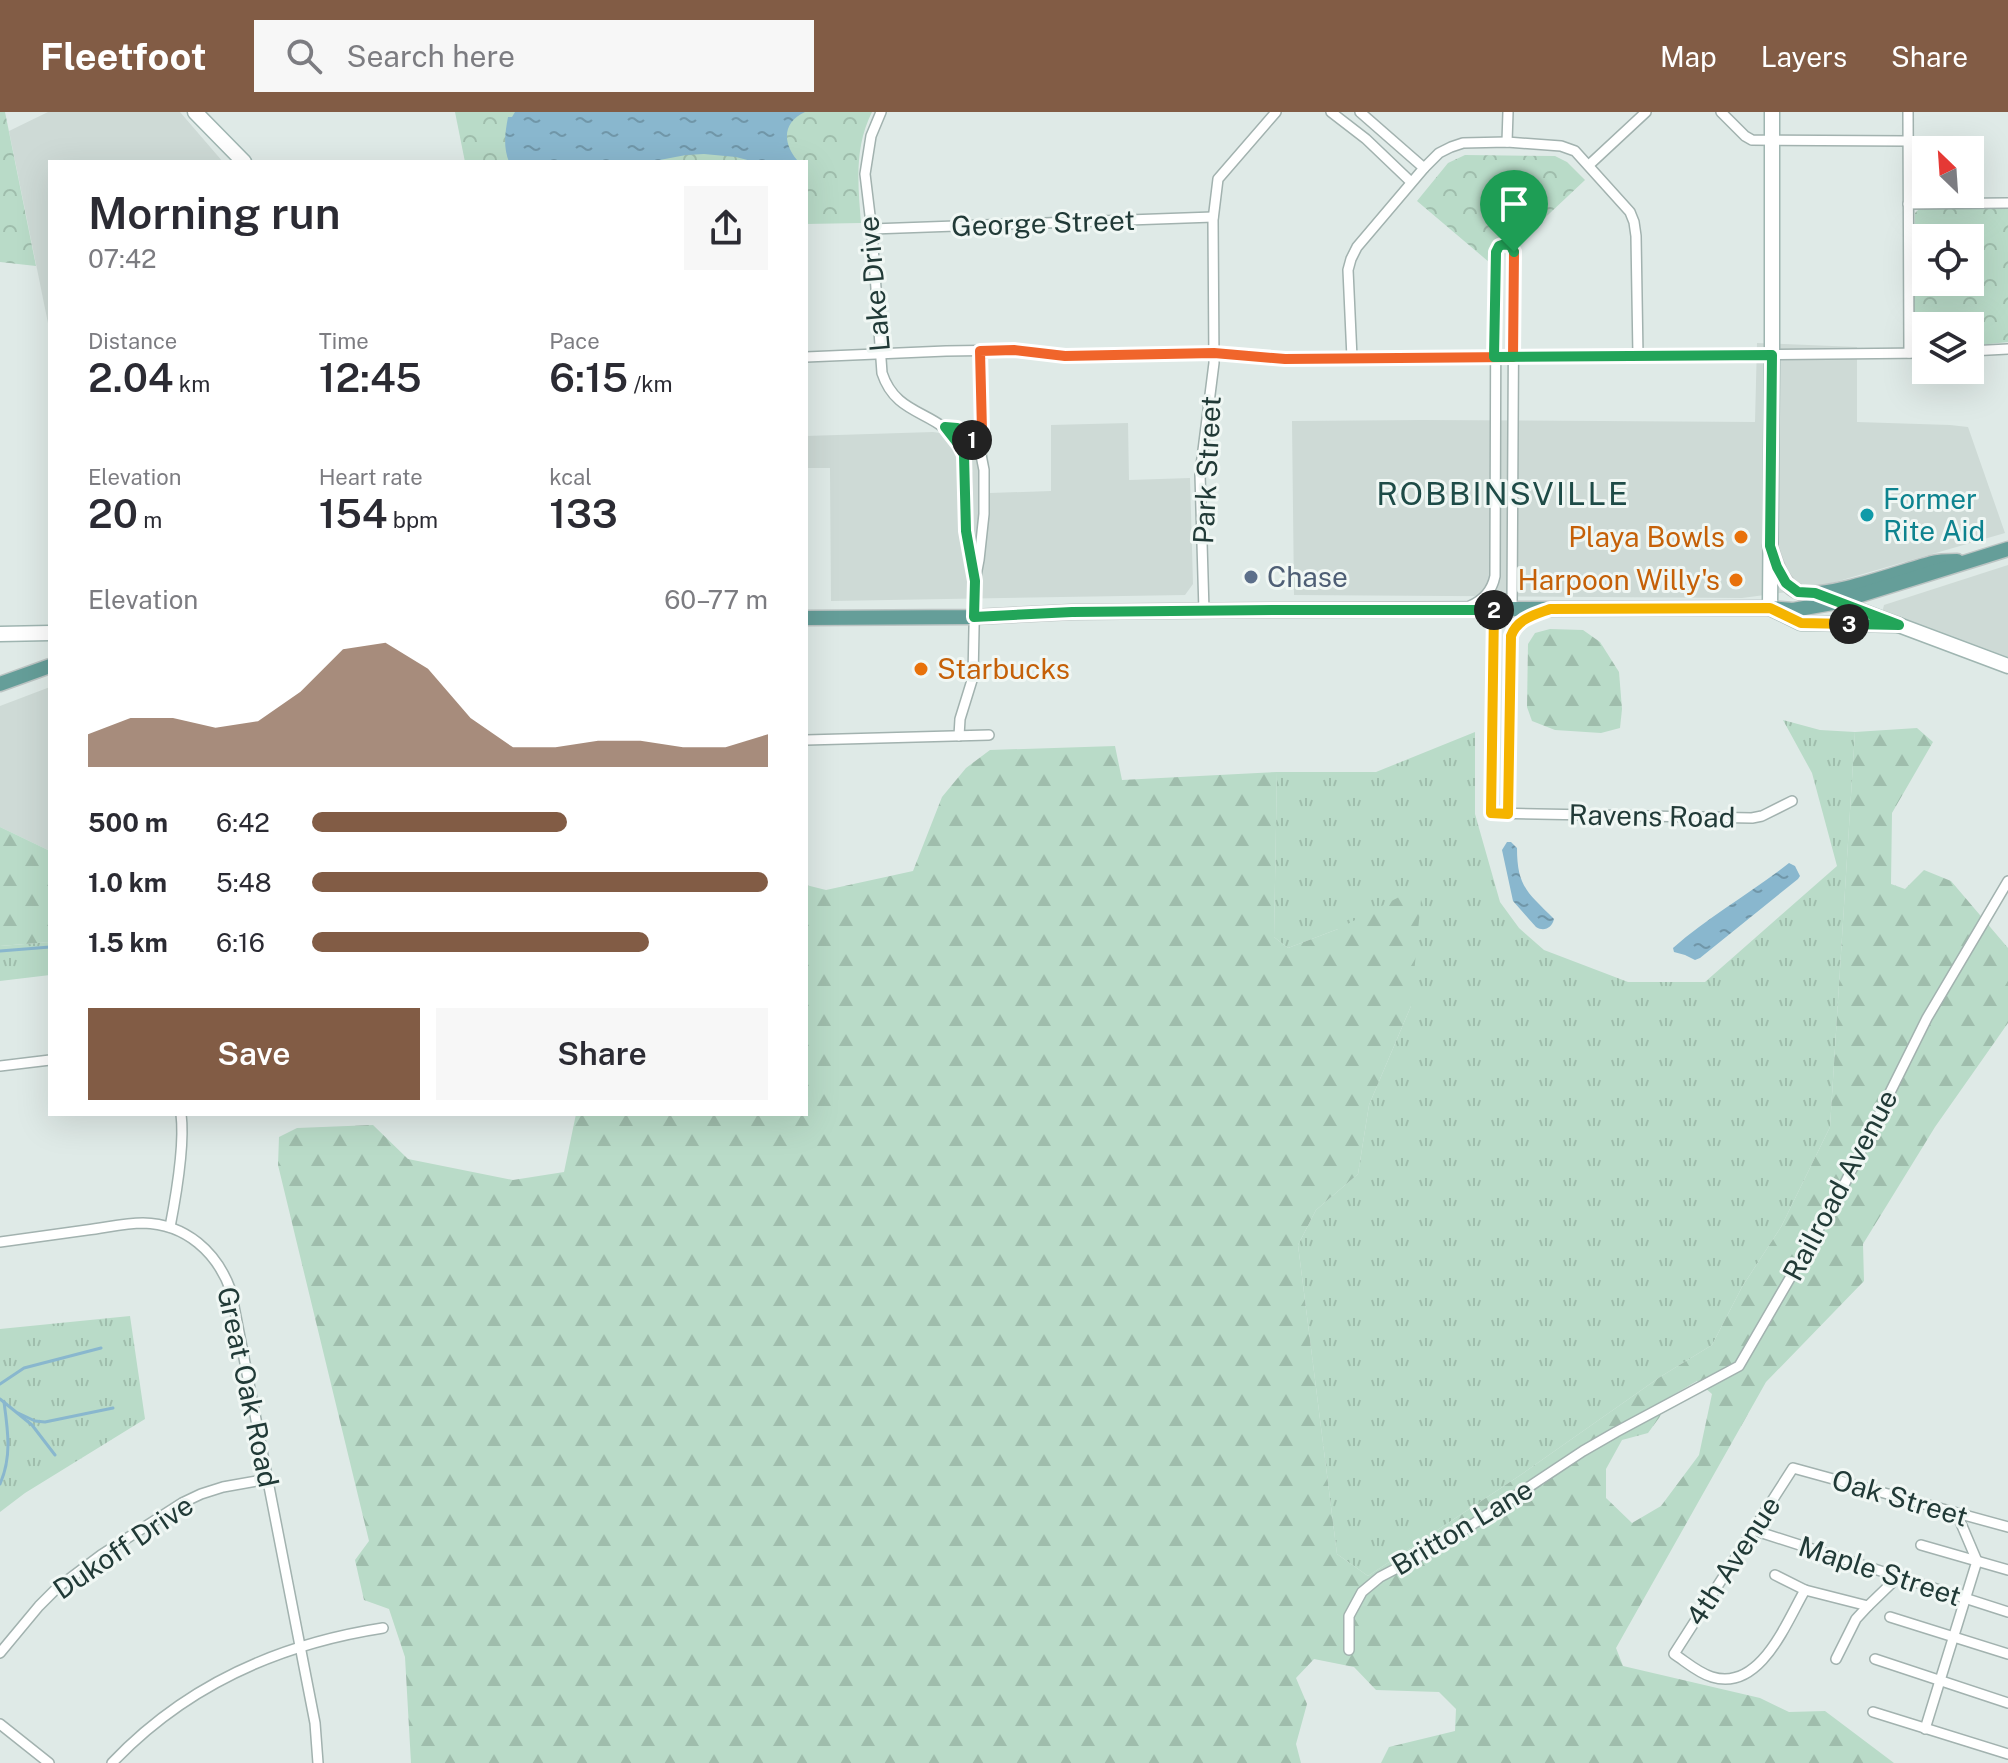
<!DOCTYPE html>
<html lang="en">
<head>
<meta charset="utf-8">
<style>
  body { margin:0; font-family:"Public Sans",sans-serif; background:#f7f7f7; color:#2b2b33; height:100vh; display:flex; flex-direction:column; font-size:30px; white-space:nowrap }
  * { box-sizing:border-box; margin:0 }
  p { font-size:26px; color:#7c7c81 }
  .icon { flex:none; width:44px; height:44px; fill:none; stroke:currentColor; stroke-width:2; stroke-linecap:round; stroke-linejoin:round }
  .map { position:relative; flex:1; overflow:hidden }
  .side { position:absolute; left:48px; top:48px; width:760px; height:956px; display:flex; flex-direction:column; background:#fff; border-radius:0px; box-shadow:0 8px 32px #0002 }
  .side>* { flex:none }
  .needle { width:52px; rotate:335deg }
  .fabs { position:absolute; left:1912px; top:24px; display:grid; gap:16px }
  .fabs a { display:grid; place-items:center; width:72px; height:72px; border-radius:0px; background:#fff; box-shadow:0 8px 32px #0002; font-size:40px }
  .pin { position:absolute; display:grid; place-items:center; width:68px; height:68px; color:#fff; margin:-82px -34px; border-radius:50% 50% 50% 0; rotate:-45deg; box-shadow:0 0 8px #0007 }
  .pin .icon { rotate:45deg }
  .km { position:absolute; width:40px; height:40px; margin:-20px; border-radius:50%; background:#222; color:#fff; font-size:22px; line-height:40px; text-align:center }
  .round { display:grid; place-items:center; flex:none; width:84px; height:84px; border-radius:0px; background:#f7f7f7 }
  .head { display:flex; align-items:center; justify-content:space-between; height:136px; padding:0 40px }
  h1 { font-size:44px; font-weight:600; line-height:60px }
  .metrics { display:grid; grid-template-columns:repeat(3,1fr); gap:12px; height:136px; padding:8px 40px }
  .metrics div { display:grid; align-content:center }
  .metrics b { font-size:40px; font-weight:600 }
  .metrics small { font-size:22px; font-weight:400 }
  .metrics p { font-size:22px }
  .chart { height:224px; padding:16px 40px }
  .chart p { display:flex; justify-content:space-between }
  .chart svg { width:100%; height:144px; margin-top:8px; fill:#825c45; opacity:.7 }
  .action { display:flex; gap:16px; margin-top:auto; padding:16px 40px }
  .action a { flex:1; height:92px; border-radius:0px; background:#825c45; color:#fff; font-size:32px; font-weight:600; line-height:92px; text-align:center }
  .action a+a { background:#f7f7f7; color:#2b2b33 }
  ul { padding:0 40px; list-style:none; font-size:26px }
  li { display:grid; grid-template-columns:128px 96px 1fr; align-items:center; height:60px }
  li i { height:20px; border-radius:10px; background:#825c45 }
  header { display:flex; align-items:center; gap:48px; box-sizing:border-box; height:112px; padding:0 40px; background:#825c45; color:#fff }
  header strong { font-size:38px }
  nav { display:flex; gap:44px; margin-inline-start:auto; font-size:28px }
  .search { width:560px; height:72px; background:#f7f7f7; display:flex; align-items:center; gap:20px; box-sizing:border-box; padding:0 28px; border-radius:0px; color:#7c7c81; font-size:30px }
  .map>svg:first-child { display:block }
  .built { fill:#cedad6 }
  .grass { fill:url(#grass-tufts) }
  .forest { fill:url(#forest-firs); fill-rule:evenodd }
  .park { fill:url(#park-crowns); fill-rule:evenodd }
  .water { fill:url(#water-ripples) }
  .lines { fill:none; stroke-linecap:round; stroke-linejoin:round }
  .stream { stroke:#89b7ce; stroke-width:3 }
  .street-casing { stroke:#a2b2af; stroke-width:12 }
  .secondary-casing { stroke:#9fb5b1; stroke-width:17 }
  .primary-casing { stroke:#bcc4c3; stroke-width:17 }
  .street { stroke:#fff; stroke-width:9 }
  .secondary { stroke:#fff; stroke-width:14 }
  .primary { stroke:#659e99; stroke-width:14 }
  .split-1-casing { stroke:#fff; stroke-width:16 }
  .split-2-casing { stroke:#fff; stroke-width:16 }
  .split-3-casing { stroke:#fff; stroke-width:16 }
  .split-4-casing { stroke:#fff; stroke-width:16 }
  .split-1 { stroke:#f0652b; stroke-width:10 }
  .split-2 { stroke:#22a559; stroke-width:10 }
  .split-3 { stroke:#f5b400; stroke-width:10 }
  .split-4 { stroke:#22a559; stroke-width:10 }
  .culture-dot { fill:#0f9aa8; stroke:#f0f7f4; stroke-width:3 }
  .food-dot { fill:#e8710a; stroke:#f0f7f4; stroke-width:3 }
  .service-dot { fill:#5c6f8a; stroke:#f0f7f4; stroke-width:3 }
  .labels { text-anchor:middle; stroke-width:6; stroke-linejoin:round; paint-order:stroke }
  .street-label { font-size:28px; fill:#213a37; stroke:#f0f7f4 }
  .culture-label { font-size:28px; fill:#0d838f; stroke:#f0f7f4; text-anchor:start }
  .food-label { font-size:28px; fill:#c56008; stroke:#f0f7f4; text-anchor:end }
  .service-label { font-size:28px; fill:#4e5e75; stroke:#f0f7f4; text-anchor:start }
  .quarter-label { font-size:32px; letter-spacing:2px; fill:#1e4b47; stroke:#f0f7f4 }
</style>
</head>
<body>
<header>
<strong>Fleetfoot</strong>
<div class="search"><svg class="icon" aria-label="search" viewBox="0 0 24 24"><circle cx="10" cy="10" r="6"/><path d="M15 15l6 6"/></svg>Search here</div>
<nav><a>Map</a><a>Layers</a><a>Share</a></nav>
</header>
<div class="map">
<svg width="2008" height="1651" viewBox="0 0 2008 1651">
  <defs>
    <pattern id="grass-tufts" width="24" height="20" patternUnits="userSpaceOnUse" patternTransform="scale(2)"><rect width="24" height="20" fill="#b9dbc8"/><path d="M3 7l-1-3M5 7V3M7 7l1-3M15 17l-1-3M17 17v-4M19 17l1-3" fill="none" stroke="#9fbdac"/></pattern>
    <pattern id="forest-firs" width="22" height="20" patternUnits="userSpaceOnUse" patternTransform="scale(2)"><rect width="22" height="20" fill="#b9dbc8"/><path d="M5 1l3.5 6h-7zM16 11l3.5 6h-7z" fill="#9fbdac"/></pattern>
    <pattern id="park-crowns" width="20" height="18" patternUnits="userSpaceOnUse" patternTransform="scale(2)"><rect width="20" height="18" fill="#b9dbc8"/><path d="M2 6a3 3 0 1 1 6 0M12 15a3 3 0 1 1 6 0" fill="none" stroke="#9fbdac"/></pattern>
    <pattern id="water-ripples" width="26" height="14" patternUnits="userSpaceOnUse" patternTransform="scale(2)"><rect width="26" height="14" fill="#89b7ce"/><path d="M2 4q2-2 4 0t4 0M15 11q2-2 4 0t4 0" fill="none" stroke="#7096a8"/></pattern>
  </defs>
  <rect width="100%" height="100%" fill="#dfeae7"/>
  <g class="built">
    <path d="M48,0H180L223,50H50V221L9,19Z"/>
    <path d="M1757,231L1857,235V310L1950,313L1968,315L2005,421L1811,477L1742,486L1294,483L1292,309L1422,308L1755,310Z"/>
    <path d="M1128,311L1129,368L1190,366L1193,472L1185,483L831,489L830,356H806V324L933,320L987,328L990,381L1051,379V313Z"/>
    <path d="M2008,453V547L1882,501L1884,493Z"/>
    <path d="M50,575V739L0,715V594Z"/>
  </g>
  <g class="grass">
    <path d="M1783,608L1820,618L1855,620L1830,1015L1781,1115L1742,1175L1712,1233L1660,1265L1522,1362L1368,1464L1337,1442L1298,1133L1316,1098L1358,1062L1369,993L1411,894L1338,817L1288,836L1274,825L1277,660H1376L1475,620V702L1500,790L1519,816L1544,838L1628,870H1705L1837,754L1812,661Z"/>
    <path d="M50,830V863L0,869V834Z"/>
    <path d="M130,1204L145,1307L25,1381L0,1400V1217Z"/>
  </g>
  <g class="forest">
    <path d="M1550,517L1583,518L1600,530L1619,560L1622,597L1620,616L1601,621L1555,618L1532,609L1527,595L1528,532L1535,521Z"/>
    <path d="M1917,616L1933,630L1892,701L1891,772L1905,777L1924,758L1951,769L2008,836V911L1935,1015L1863,1132L1864,1169L1766,1270L1616,1536L1623,1554L1760,1586L1789,1600L1825,1599L1894,1651H1381L1389,1635L1455,1619L1456,1597L1439,1580L1376,1578L1354,1555L1314,1547L1296,1566L1307,1592L1296,1632L1301,1651H411L405,1545L389,1497L364,1488L355,1448L369,1429L278,1053L279,1025L297,1016L373,1013L408,1047L513,1068L564,1060L576,1002H806V773L826,778L913,759L942,685L966,656L990,638L1115,634L1122,668L1277,660L1274,825L1288,836L1338,817L1401,784L1421,787L1411,894L1369,993L1358,1062L1316,1098L1298,1133L1337,1442L1368,1464L1522,1362L1660,1265L1712,1233L1742,1175L1781,1115L1830,1015L1855,620ZM1697,1269L1712,1282L1699,1343L1661,1394L1632,1411L1606,1386V1357L1622,1328L1648,1321L1659,1306L1671,1284Z"/>
    <path d="M0,715L50,739V830L0,834Z"/>
  </g>
  <g class="park">
    <path d="M0,0H5L36,154L0,150Z"/>
    <path d="M455,0H872C854,36 858,72 861,111L806,112V50H465Z"/>
    <path d="M1465,43L1555,44L1567,50L1585,68L1516,133L1499,134L1496,156L1417,89L1448,51Z"/>
    <path d="M1921,95L2008,96V230L1970,234V214H1926V237H1919L1913,232L1915,101ZM1926,126H1970V170H1926Z"/>
  </g>
  <g class="water">
    <path d="M515,0H805C783,10 782,30 797,48L793,50H755L736,45L704,42L686,43L649,50H509C503,34 505,21 508,5H512Z"/>
    <path d="M1507,730H1511L1517,736C1517,775 1528,781 1554,807C1552,816 1544,820 1536,815L1513,789L1502,738Z"/>
    <path d="M1789,751L1795,754L1800,764L1798,767L1700,846L1695,848L1685,843L1674,840L1673,836C1709,804 1751,781 1789,751Z"/>
  </g>
  <g class="lines">
    <g class="stream">
      <path d="M0,839L50,835"/>
      <path d="M0,1272L24,1256L101,1236"/>
      <path d="M0,1287L32,1313L55,1343"/>
      <path d="M18,1301L35,1309L45,1310L113,1296"/>
      <path d="M0,1372C12,1345 8,1319 4,1290"/>
    </g>
    <defs>
      <g id="street">
        <path d="M881,0L871,24L865,62L872,120L882,261C897,307 940,297 960,335C971,354 964,392 966,415C967,433 971,451 975,469"/>
        <path d="M1331,0L1366,27L1411,70"/>
        <path d="M1360,0L1424,56"/>
        <path d="M1721,0L1745,24L1752,28L1908,29"/>
        <path d="M1908,0L1909,241"/>
        <path d="M1507,30L1508,0"/>
        <path d="M1589,53L1646,0"/>
        <path d="M1908,92L2008,91"/>
        <path d="M872,117L1213,105"/>
        <path d="M1970,239L2008,237"/>
        <path d="M806,245L946,239L1014,238L1065,244L1214,241L1285,247L1926,241"/>
        <path d="M1352,246L1348,158L1351,147L1357,135L1424,56L1439,41L1451,35L1463,31L1507,30L1561,34L1575,39L1630,100L1634,110L1636,124L1638,244"/>
        <path d="M945,315L957,316L973,329L980,338L984,358V402L979,448L975,469L973,565L960,607L959,624"/>
        <path d="M980,338L982,319L980,239"/>
        <path d="M1470,494C1484,488 1492,479 1495,464L1496,143L1499,134L1505,132L1511,134L1514,140L1512,497"/>
        <path d="M1494,497L1491,701L1752,706L1762,704L1792,689"/>
        <path d="M1204,499L1200,362L1214,251L1213,108L1218,67L1276,0"/>
        <path d="M806,628L989,623"/>
        <path d="M1508,702L1511,524C1517,510 1529,505 1543,500"/>
        <path d="M0,954L50,948"/>
        <path d="M170,1115C176,1084 185,1033 181,1002"/>
        <path d="M0,1130C29,1126 58,1122 87,1118C105,1116 124,1111 143,1111C186,1112 217,1140 231,1179L315,1611L318,1651"/>
        <path d="M1753,1418L2008,1500"/>
        <path d="M1921,1433L2008,1458"/>
        <path d="M1775,1463L1805,1478L1868,1494L1899,1464"/>
        <path d="M1805,1478C1786,1511 1760,1580 1712,1565C1698,1561 1685,1549 1674,1542L1793,1356L2008,1415"/>
        <path d="M1890,1505L2008,1542"/>
        <path d="M1349,1538V1504L1362,1480L1380,1465L1443,1432L1583,1339L1616,1320L1739,1254L1844,1073L1927,906L2008,769"/>
        <path d="M0,1541L39,1494L57,1476L101,1443L182,1391L201,1382L223,1375L268,1367"/>
        <path d="M1836,1547L1856,1507L1868,1494"/>
        <path d="M1875,1547L2008,1591"/>
        <path d="M1873,1600L2008,1642"/>
        <path d="M0,1612L49,1651"/>
        <path d="M1925,1617L1977,1449L1957,1402"/>
        <path d="M112,1651C185,1574 279,1532 383,1516"/>
      </g>
      <g id="secondary">
        <path d="M195,0L244,50"/>
        <path d="M1772,0V243L1770,496L1801,511L1899,513"/>
        <path d="M1832,488L2008,554"/>
        <path d="M0,522L50,521"/>
      </g>
      <g id="primary">
        <path d="M1770,434C1775,450 1782,474 1799,480C1823,489 1905,458 1932,451C1940,449 1949,449 1957,449"/>
        <path d="M806,506L974,505L1072,500L1282,498L1770,496L1793,498L1838,490L2008,437"/>
        <path d="M0,572L50,554"/>
      </g>
    </defs>
    <use href="#street" class="street-casing"/>
    <use href="#secondary" class="secondary-casing"/>
    <use href="#primary" class="primary-casing"/>
    <use href="#street" class="street"/>
    <use href="#secondary" class="secondary"/>
    <use href="#primary" class="primary"/>
  </g>
  <g class="lines">
    <defs>
      <path id="split-1" d="M972,328L980,338L982,319L980,239L1014,238L1065,244L1214,241L1285,247L1513,245L1514,140"/>
      <path id="split-2" d="M972,328L957,316L945,315L959,333L964,343L966,419L975,469L974,505L1072,500L1282,498H1494"/>
      <path id="split-3" d="M1494,498L1491,701L1508,702L1511,524C1517,507 1534,503 1550,497L1770,496L1801,511L1849,512"/>
      <path id="split-4" d="M1514,140L1511,134L1505,132L1499,134L1496,140L1494,245L1772,243L1770,434L1777,455L1786,471L1798,480L1815,481L1899,513L1849,512"/>
    </defs>
    <use href="#split-1" class="split-1-casing"/>
    <use href="#split-2" class="split-2-casing"/>
    <use href="#split-3" class="split-3-casing"/>
    <use href="#split-4" class="split-4-casing"/>
    <use href="#split-1" class="split-1"/>
    <use href="#split-2" class="split-2"/>
    <use href="#split-3" class="split-3"/>
    <use href="#split-4" class="split-4"/>
  </g>
  <circle class="culture-dot" cx="1867" cy="403" r="8"/>
  <g class="food-dot">
    <circle cx="1741" cy="425" r="8"/>
    <circle cx="1736" cy="468" r="8"/>
    <circle cx="921" cy="557" r="8"/>
  </g>
  <circle class="service-dot" cx="1251" cy="465" r="8"/>
  <g class="labels">
    <g class="street-label">
      <text transform="translate(1043 111) rotate(-2)" y="10">George Street</text>
      <text transform="translate(874 172) rotate(-95)" y="10">Lake Drive</text>
      <text transform="translate(1207 358) rotate(-87)" y="10">Park Street</text>
      <text transform="translate(1652 704) rotate(1)" y="10">Ravens Road</text>
      <text transform="translate(1840 1073) rotate(-62)" y="10">Railroad Avenue</text>
      <text transform="translate(248 1275) rotate(78)" y="10">Great Oak Road</text>
      <text transform="translate(1900 1386) rotate(16)" y="10">Oak Street</text>
      <text transform="translate(1462 1415) rotate(-31)" y="10">Britton Lane</text>
      <text transform="translate(123 1435) rotate(-34)" y="10">Dukoff Drive</text>
      <text transform="translate(1733 1449) rotate(-57)" y="10">4th Avenue</text>
      <text transform="translate(1880 1459) rotate(18)" y="10">Maple Street</text>
    </g>
    <g class="culture-label">
      <text x="1883" y="397">Former<tspan x="1883" dy="32">Rite Aid</tspan></text>
    </g>
    <g class="food-label">
      <text x="1725" y="435">Playa Bowls</text>
      <text x="1720" y="478">Harpoon Willy's</text>
      <text x="937" y="567" text-anchor="start">Starbucks</text>
    </g>
    <g class="service-label">
      <text x="1267" y="475">Chase</text>
    </g>
    <g class="quarter-label">
      <text x="1503" y="393">ROBBINSVILLE</text>
    </g>
  </g>
</svg>
<div class="fabs">
<a><svg class="needle" viewBox="-14 -14 28 28"><path d="M0-13l5 13h-10z" fill="#e53935"/><path d="M0 13l5-13h-10z" fill="#7c7c81"/></svg></a>
<a><svg class="icon" aria-label="locate" viewBox="0 0 24 24"><circle cx="12" cy="12" r="6"/><path d="M12 2v4M12 18v4M2 12h4M18 12h4"/></svg></a>
<a><svg class="icon" aria-label="layers" viewBox="0 0 24 24"><path d="M12 4l9 5-9 5-9-5zM3 14l9 5 9-5"/></svg></a>
</div>
<div class="pin" style="left:1514px;top:140px;background:#1e9e55"><svg class="icon" aria-label="arrive" viewBox="0 0 24 24"><path d="M6 21V4h12l-3 4 3 4H6"/></svg></div>
<b class="km" style="left:972px;top:328px">1</b>
<b class="km" style="left:1494px;top:498px">2</b>
<b class="km" style="left:1849px;top:512px">3</b>
<section class="side">
<div class="head"><div><h1>Morning run</h1><p>07:42</p></div><a class="round"><svg class="icon" aria-label="share" viewBox="0 0 24 24"><path d="M12 15V3M7 8l5-5 5 5M5 13v7h14v-7"/></svg></a></div>
<div class="metrics">
<div><p>Distance</p><b>2.04<small> km</small></b></div>
<div><p>Time</p><b>12:45</b></div>
<div><p>Pace</p><b>6:15<small> /km</small></b></div>
</div>
<div class="metrics">
<div><p>Elevation</p><b>20<small> m</small></b></div>
<div><p>Heart rate</p><b>154<small> bpm</small></b></div>
<div><p>kcal</p><b>133</b></div>
</div>
<div class="chart"><p><span>Elevation</span>60–77 m</p>
<svg viewBox="0 0 160 44" preserveAspectRatio="none"><path d="M0 44V34L10 29L20 29L30 32L40 30L50 21L60 8L70 6L80 14L90 29L100 38L110 38L120 36L130 36L140 38L150 38L160 34V44z"/></svg>
</div>
<ul>
<li><b>500 m</b>6:42<i style="width:56%"></i></li>
<li><b>1.0 km</b>5:48<i style="width:100%"></i></li>
<li><b>1.5 km</b>6:16<i style="width:74%"></i></li>
</ul>
<div class="action"><a>Save</a><a>Share</a></div>
</section>
</div>
</body>
</html>
